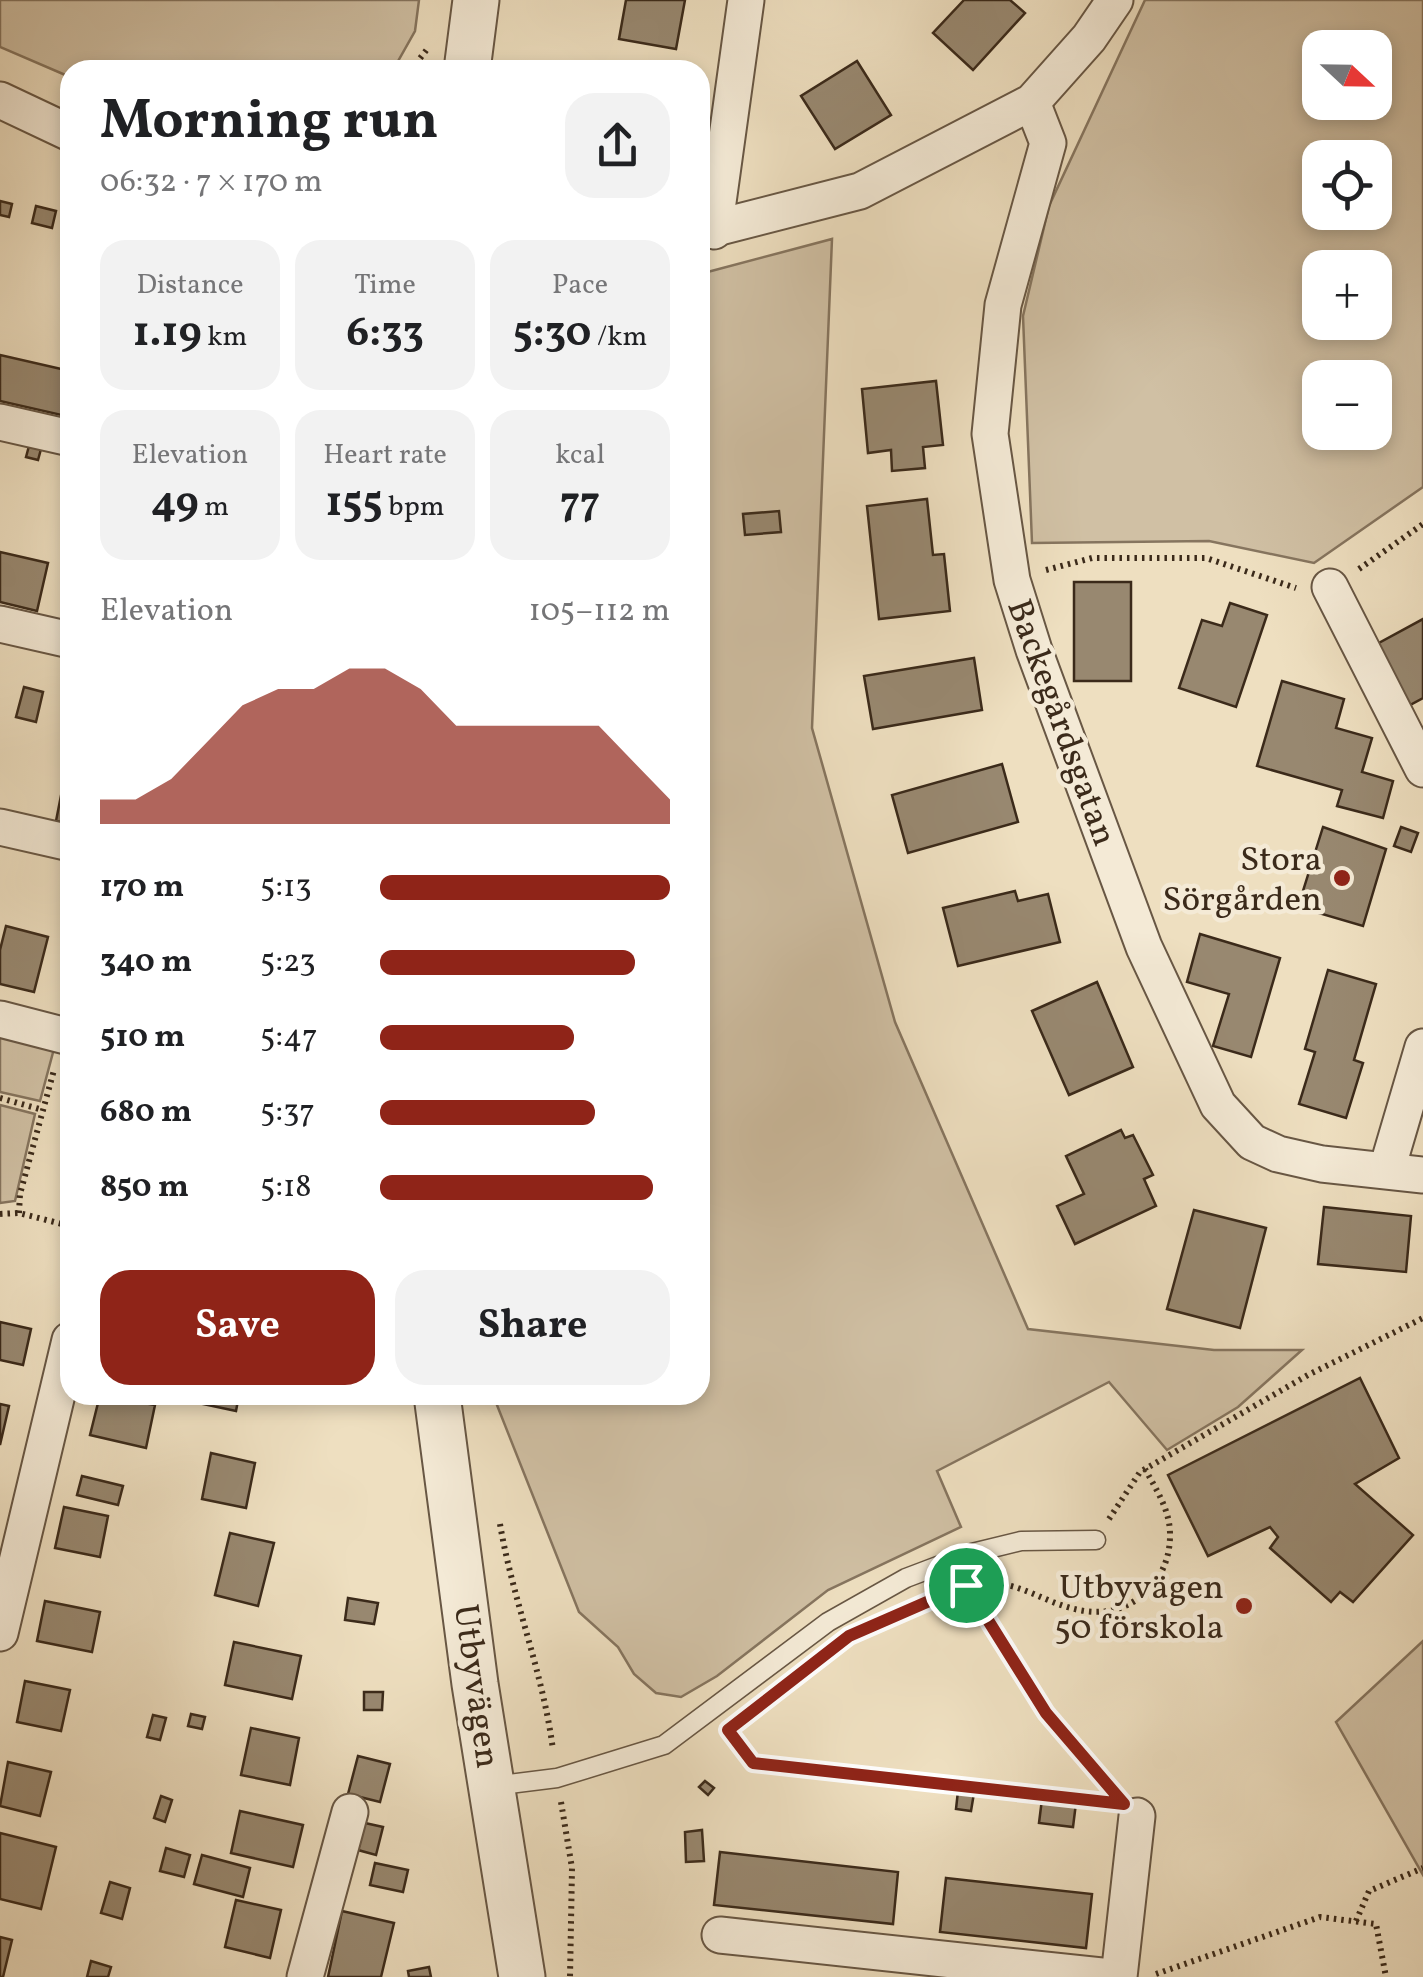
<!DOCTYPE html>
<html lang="en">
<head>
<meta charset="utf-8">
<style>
  body { margin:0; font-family:Vollkorn,serif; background:#f2f2f2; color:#202124; height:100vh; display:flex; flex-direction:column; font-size:38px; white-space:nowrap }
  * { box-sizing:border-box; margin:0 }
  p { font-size:32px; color:#757577 }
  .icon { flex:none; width:55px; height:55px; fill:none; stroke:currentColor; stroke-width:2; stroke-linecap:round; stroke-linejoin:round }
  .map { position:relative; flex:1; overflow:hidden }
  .panel { position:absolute; left:60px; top:60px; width:650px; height:1345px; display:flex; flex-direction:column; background:#fff; border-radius:30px; box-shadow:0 5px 15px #0003 }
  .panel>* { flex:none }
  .needle { width:65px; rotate:112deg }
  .tools { position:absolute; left:1302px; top:30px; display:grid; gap:20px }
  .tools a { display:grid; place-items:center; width:90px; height:90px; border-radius:20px; background:#fff; box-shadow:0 5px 15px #0003; font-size:50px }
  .pin { position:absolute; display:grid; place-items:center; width:85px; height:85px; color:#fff; margin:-42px; border:5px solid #fff; border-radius:50%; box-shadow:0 2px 10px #0007 }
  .round { display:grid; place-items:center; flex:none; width:105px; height:105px; border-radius:30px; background:#f2f2f2 }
  .overview { display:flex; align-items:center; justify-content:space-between; height:170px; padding:0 40px }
  h1 { font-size:55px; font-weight:700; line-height:75px }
  .metrics { display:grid; grid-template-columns:repeat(3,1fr); gap:15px; height:170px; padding:10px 40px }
  .metrics div { display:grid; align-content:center; border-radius:25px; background:#f2f2f2; text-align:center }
  .metrics b { font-size:42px; font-weight:700 }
  .metrics small { font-size:28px; font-weight:400 }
  .metrics p { font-size:28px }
  .chart { height:280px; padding:20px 40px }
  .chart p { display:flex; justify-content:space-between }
  .chart svg { width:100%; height:180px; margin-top:10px; fill:#8f2418; opacity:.7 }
  .action { display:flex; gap:20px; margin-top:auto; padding:20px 40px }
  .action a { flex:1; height:115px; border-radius:30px; background:#8f2418; color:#fff; font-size:40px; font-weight:700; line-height:115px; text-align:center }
  .action a+a { background:#f2f2f2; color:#202124 }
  ul { padding:0 40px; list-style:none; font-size:32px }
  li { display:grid; grid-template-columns:160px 120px 1fr; align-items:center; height:75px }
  li i { height:25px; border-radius:12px; background:#8f2418 }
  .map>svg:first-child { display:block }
  .green { fill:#d0c0a4; stroke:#86755f; stroke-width:2.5; fill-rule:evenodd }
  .building { fill:#988870; stroke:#3b2a1a; stroke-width:2.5 }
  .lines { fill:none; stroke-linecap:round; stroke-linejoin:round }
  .service-casing { stroke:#685744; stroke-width:21 }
  .minor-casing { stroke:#685744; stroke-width:39 }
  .tertiary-casing { stroke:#685744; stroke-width:49 }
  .path { stroke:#3b2a1a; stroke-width:6; stroke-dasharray:2.5 5; stroke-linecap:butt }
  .service { stroke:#f4ead6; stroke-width:18 }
  .minor { stroke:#f4ead6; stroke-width:35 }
  .tertiary { stroke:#f4ead6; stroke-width:45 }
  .route-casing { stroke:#fff; stroke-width:20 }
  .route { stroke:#8f2418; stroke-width:12 }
  .poi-dot { fill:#8f2418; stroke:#f4ead6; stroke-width:4 }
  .labels { text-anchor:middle; stroke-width:9; stroke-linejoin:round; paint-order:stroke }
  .street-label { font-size:35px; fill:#3b2a1a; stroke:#f4ead6 }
  .poi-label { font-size:35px; fill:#3b2a1a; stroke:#f4ead6; text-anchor:end }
</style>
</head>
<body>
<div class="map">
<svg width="1423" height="1977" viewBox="0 0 1423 1977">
  <rect width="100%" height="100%" fill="#eedfc0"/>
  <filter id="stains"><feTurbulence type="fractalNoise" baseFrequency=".002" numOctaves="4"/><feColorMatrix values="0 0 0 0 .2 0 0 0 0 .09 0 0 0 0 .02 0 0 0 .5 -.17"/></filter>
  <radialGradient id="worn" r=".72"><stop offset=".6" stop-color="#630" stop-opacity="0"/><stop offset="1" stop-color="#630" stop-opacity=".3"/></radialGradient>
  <g class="green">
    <path d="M0,0H419L415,31L393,70H70V77L0,47Z"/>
    <path d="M1145,0H1423V487L1314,563L1209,541L1032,543L1023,316L1049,206ZM1320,48H1375V102H1320ZM1320,158H1375V212H1320ZM1320,268H1375V322H1320ZM1320,378H1375V432H1320Z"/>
    <path d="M832,239L812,728L895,1022L1028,1329L1214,1350H1302L1238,1407L1167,1450L1109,1382L937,1471L961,1527L828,1590L717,1676L681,1697L656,1693L634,1674L618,1647L579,1612L493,1395H700V274Z"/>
    <path d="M0,1033L55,1045L40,1101L0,1092Z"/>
    <path d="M0,1105L35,1114L15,1201L0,1203Z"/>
    <path d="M1423,1641V1875L1336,1722Z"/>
  </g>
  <g class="building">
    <path d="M626,0H685L676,49L619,39Z"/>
    <path d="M964,0H1010L1025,13L973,70L933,33Z"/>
    <path d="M857,61L891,115L835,149L801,96Z"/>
    <path d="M0,201L12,204L9,217L0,215Z"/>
    <path d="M36,206L56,211L52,228L32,223Z"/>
    <path d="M0,355L70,371V417L0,401Z"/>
    <path d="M936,381L943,445L923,447L925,468L892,471L891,450L868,453L862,389Z"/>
    <path d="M29,446L41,449L38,460L26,457Z"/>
    <path d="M927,499L933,555L944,554L950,611L879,619L867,506Z"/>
    <path d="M779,511L781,532L745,535L743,514Z"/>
    <path d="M0,552L48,563L37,611L0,602Z"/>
    <rect x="1074" y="582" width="57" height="99"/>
    <path d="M1230,603L1267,615L1236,707L1179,688L1202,620L1222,626Z"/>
    <path d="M1423,619V698L1410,705L1377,644Z"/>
    <path d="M974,658L982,710L873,729L864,676Z"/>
    <path d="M1282,681L1344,699L1336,728L1372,738L1362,772L1393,781L1383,818L1337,806L1342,790L1257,766Z"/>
    <path d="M24,687L43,692L36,722L16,717Z"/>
    <path d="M1002,764L1018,822L908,853L892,795Z"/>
    <path d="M66,770L70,771V824L56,821Z"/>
    <path d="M1323,827L1386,849L1363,926L1298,907Z"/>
    <path d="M1401,827L1418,833L1411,852L1394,846Z"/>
    <path d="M1015,891L1018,901L1048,894L1060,942L958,966L943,908Z"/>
    <path d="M6,926L48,937L34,992L0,984V950Z"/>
    <path d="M1200,934L1280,958L1251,1057L1213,1046L1229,994L1187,982Z"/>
    <path d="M1328,970L1376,984L1354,1060L1363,1063L1346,1118L1299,1104L1315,1052L1305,1049Z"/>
    <path d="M1097,982L1133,1067L1069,1095L1032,1011Z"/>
    <path d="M1121,1130L1125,1138L1133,1135L1153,1175L1144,1179L1156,1206L1075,1244L1057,1206L1084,1194L1066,1156Z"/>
    <path d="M1324,1207L1411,1216L1406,1272L1318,1264Z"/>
    <path d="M1194,1210L1266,1228L1240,1328L1167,1309Z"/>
    <path d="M0,1322L31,1329L23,1365L0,1360Z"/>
    <path d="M1360,1378L1399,1458L1355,1484L1413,1535L1353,1602L1340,1592L1331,1602L1270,1548L1278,1537L1270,1527L1208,1556L1168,1475Z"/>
    <path d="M100,1395L155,1405L146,1448L90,1435Z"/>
    <path d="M190,1395H239L236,1411L189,1401Z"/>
    <path d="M0,1404L9,1406L0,1445Z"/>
    <path d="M211,1453L255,1463L246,1508L202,1499Z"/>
    <path d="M82,1476L123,1486L118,1505L77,1495Z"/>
    <path d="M64,1507L108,1516L100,1557L55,1548Z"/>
    <path d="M230,1533L274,1543L258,1606L215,1595Z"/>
    <path d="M348,1598L378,1603L374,1624L345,1620Z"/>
    <path d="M45,1601L100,1612L92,1652L37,1641Z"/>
    <path d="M234,1642L301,1656L292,1699L225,1685Z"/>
    <path d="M25,1681L70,1690L61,1731L17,1722Z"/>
    <path d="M364,1692H383L382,1710H364Z"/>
    <path d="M191,1714L205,1717L202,1729L188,1726Z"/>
    <path d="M153,1715L166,1718L160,1740L147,1737Z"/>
    <path d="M251,1728L299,1738L290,1785L241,1775Z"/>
    <path d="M358,1756L390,1764L380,1802L348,1794Z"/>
    <path d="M8,1762L51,1772L40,1816L0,1806Z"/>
    <path d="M705,1781L714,1788L708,1795L699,1787Z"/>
    <path d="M958,1791L974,1793L971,1811L956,1809Z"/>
    <path d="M161,1796L172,1800L165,1822L154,1818Z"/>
    <path d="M1042,1799L1076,1803L1073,1827L1039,1823Z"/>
    <path d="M240,1811L303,1825L293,1867L231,1853Z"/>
    <path d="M365,1823L383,1827L376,1855L358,1850Z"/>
    <path d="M702,1830L704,1861L686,1862L685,1832Z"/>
    <path d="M0,1833L56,1847L41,1909L0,1899Z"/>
    <path d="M166,1848L190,1855L184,1877L160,1871Z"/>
    <path d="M720,1852L898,1872L893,1924L714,1905Z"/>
    <path d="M202,1855L250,1868L243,1897L194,1884Z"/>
    <path d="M375,1863L408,1870L403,1892L370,1885Z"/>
    <path d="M946,1878L1092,1894L1086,1948L940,1932Z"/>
    <path d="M110,1882L130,1888L122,1919L101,1913Z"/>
    <path d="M236,1900L281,1910L270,1958L225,1947Z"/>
    <path d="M342,1911L394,1923L381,1977H328Z"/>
    <path d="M0,1937L12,1940L3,1977H0Z"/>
    <path d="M91,1961L111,1967L108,1977H87Z"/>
    <path d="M429,1967L431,1977H409L408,1971Z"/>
  </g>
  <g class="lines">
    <defs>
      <path id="service" d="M493,1786L557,1778L664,1745L828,1622L906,1578L972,1553L1021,1541L1096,1540"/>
      <g id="minor">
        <path d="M0,100L70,133"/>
        <path d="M1032,102L1048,143L1003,305L990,434L1012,580L1034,650L1144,947L1218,1105L1252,1142L1278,1154L1322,1164L1423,1175"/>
        <path d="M714,231L746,0"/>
        <path d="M700,232L860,191L1032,102L1089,38L1115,0"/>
        <path d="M0,422L70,438"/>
        <path d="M1330,587L1423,769"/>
        <path d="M0,624L70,640"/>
        <path d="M0,827L70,843"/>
        <path d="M0,1019L70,1037"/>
        <path d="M1387,1169L1423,1047"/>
        <path d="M0,1633L70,1340"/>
        <path d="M720,1935L1111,1977"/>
        <path d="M305,1977L350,1812"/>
        <path d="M1119,1977L1137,1816"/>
      </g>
      <g id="tertiary">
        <path d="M467,70L476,0"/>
        <path d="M437,1395L475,1684L522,1977"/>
      </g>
    </defs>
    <use href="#service" class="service-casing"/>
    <use href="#minor" class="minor-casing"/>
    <use href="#tertiary" class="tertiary-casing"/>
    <g class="path">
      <path d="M411,70L428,48"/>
      <path d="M700,282L705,264"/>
      <path d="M1359,569L1423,524"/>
      <path d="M1046,570L1092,558H1206L1296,588"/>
      <path d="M0,1098L43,1110"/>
      <path d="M19,1213L20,1194L54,1070"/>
      <path d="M0,1214L19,1213L70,1226"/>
      <path d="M1109,1519L1140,1472L1308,1375L1423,1318"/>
      <path d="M500,1524C513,1601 543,1672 553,1750"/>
      <path d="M981,1583C1021,1580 1047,1606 1085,1611C1132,1618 1171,1581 1170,1534C1170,1510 1156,1489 1145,1469"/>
      <path d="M966,1585L1046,1713L1114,1790"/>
      <path d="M729,1731L753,1763L1108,1799"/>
      <path d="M561,1802L572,1868L570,1977"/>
      <path d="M1356,1921L1369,1891L1423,1868"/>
      <path d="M1156,1974L1320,1917L1376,1924L1386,1977"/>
    </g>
    <use href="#service" class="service"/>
    <use href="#minor" class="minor"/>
    <use href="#tertiary" class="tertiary"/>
  </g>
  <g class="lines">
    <defs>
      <path id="route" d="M966,1585L1046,1713L1124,1804L753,1763L728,1730L849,1636Z"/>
    </defs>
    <use href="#route" class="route-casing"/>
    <use href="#route" class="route"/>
  </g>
  <g class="poi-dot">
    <circle cx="1342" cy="878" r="10"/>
    <circle cx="1244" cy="1606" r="10"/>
  </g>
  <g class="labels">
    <g class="street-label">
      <text transform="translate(1063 722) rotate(70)" y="12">Backegårdsgatan</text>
      <text transform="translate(478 1686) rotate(82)" y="12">Utbyvägen</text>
    </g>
    <g class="poi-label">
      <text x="1322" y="870">Stora<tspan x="1322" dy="40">Sörgården</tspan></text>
      <text x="1224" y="1598">Utbyvägen<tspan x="1224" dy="40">50 förskola</tspan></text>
    </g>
  </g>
  <rect width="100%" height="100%" filter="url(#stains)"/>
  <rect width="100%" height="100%" fill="url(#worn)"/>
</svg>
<div class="tools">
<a><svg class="needle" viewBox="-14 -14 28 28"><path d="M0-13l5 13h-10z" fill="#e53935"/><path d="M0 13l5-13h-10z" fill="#757577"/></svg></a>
<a><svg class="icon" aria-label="locate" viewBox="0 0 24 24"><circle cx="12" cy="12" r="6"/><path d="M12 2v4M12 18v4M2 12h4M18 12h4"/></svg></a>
<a>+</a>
<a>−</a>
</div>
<div class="pin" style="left:966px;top:1585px;background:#1e9e55"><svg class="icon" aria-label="arrive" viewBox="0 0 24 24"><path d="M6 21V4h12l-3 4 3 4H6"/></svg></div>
<section class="panel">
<div class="overview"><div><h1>Morning run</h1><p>06:32 · 7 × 170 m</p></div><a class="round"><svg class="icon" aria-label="share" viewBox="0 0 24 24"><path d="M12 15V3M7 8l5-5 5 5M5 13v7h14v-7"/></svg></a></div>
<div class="metrics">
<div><p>Distance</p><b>1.19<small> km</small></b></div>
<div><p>Time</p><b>6:33</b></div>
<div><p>Pace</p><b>5:30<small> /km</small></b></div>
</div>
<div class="metrics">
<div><p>Elevation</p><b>49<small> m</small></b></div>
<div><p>Heart rate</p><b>155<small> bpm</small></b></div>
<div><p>kcal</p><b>77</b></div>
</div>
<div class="chart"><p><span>Elevation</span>105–112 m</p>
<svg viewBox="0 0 160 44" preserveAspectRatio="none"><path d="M0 44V38L10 38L20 33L30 24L40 15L50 11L60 11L70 6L80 6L90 11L100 20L110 20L120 20L130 20L140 20L150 29L160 38V44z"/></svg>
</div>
<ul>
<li><b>170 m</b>5:13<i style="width:100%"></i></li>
<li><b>340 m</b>5:23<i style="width:88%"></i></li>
<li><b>510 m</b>5:47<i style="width:67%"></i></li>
<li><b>680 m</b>5:37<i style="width:74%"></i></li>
<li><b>850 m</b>5:18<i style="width:94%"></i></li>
</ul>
<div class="action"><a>Save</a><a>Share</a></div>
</section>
</div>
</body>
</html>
